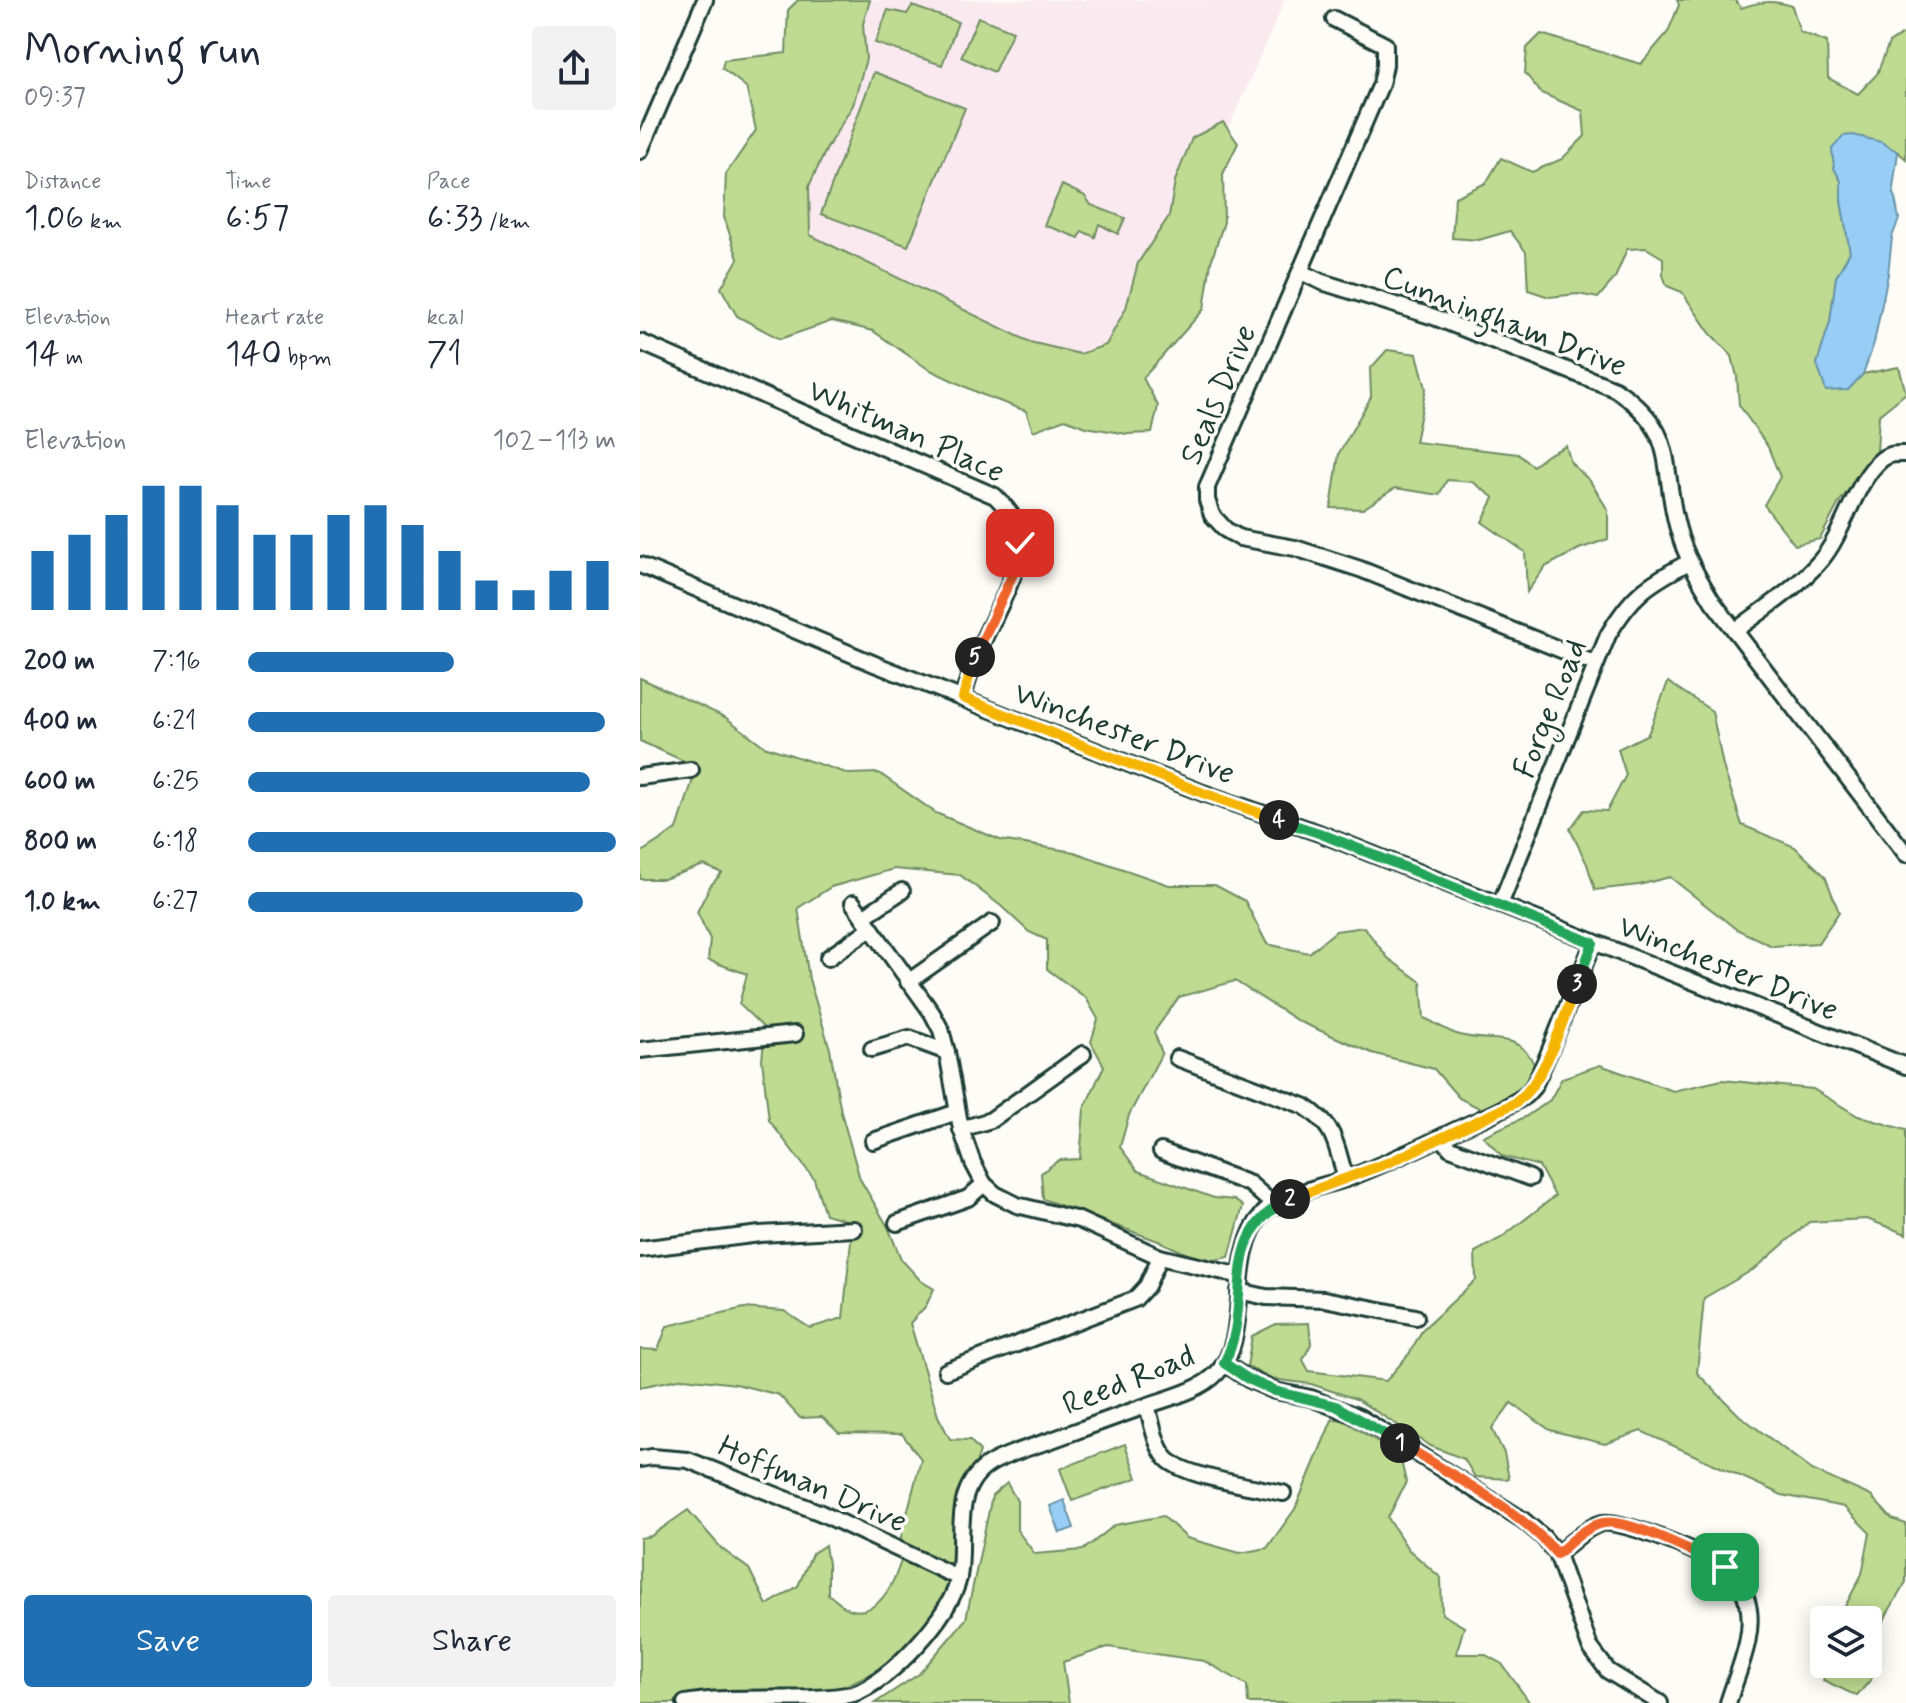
<!DOCTYPE html>
<html lang="en">
<head>
<meta charset="utf-8">
<style>
  body { margin:0; font-family:Mynerve,sans-serif; background:#f2f2f3; color:#1f2937; height:100vh; display:flex; flex-direction:column; font-size:30px; white-space:nowrap }
  * { box-sizing:border-box; margin:0 }
  p { font-size:26px; color:#747a83 }
  .icon { flex:none; width:44px; height:44px; fill:none; stroke:currentColor; stroke-width:2; stroke-linecap:round; stroke-linejoin:round }
  .map { position:relative; flex:1; overflow:hidden }
  .details { display:flex; flex-direction:column; background:#fff; width:640px }
  .details>* { flex:none }
  .tools { position:absolute; left:1170px; top:1606px; display:grid; gap:16px }
  .tools a { display:grid; place-items:center; width:72px; height:72px; border-radius:8px; background:#fff; box-shadow:0 4px 20px #0003; font-size:40px }
  .pin { position:absolute; display:grid; place-items:center; width:68px; height:68px; color:#fff; margin:-34px; border-radius:16px; box-shadow:0 4px 12px #0006 }
  .km { position:absolute; width:40px; height:40px; margin:-20px; border-radius:50%; background:#222; color:#fff; font-size:22px; line-height:40px; text-align:center }
  .round { display:grid; place-items:center; flex:none; width:84px; height:84px; border-radius:8px; background:#f2f2f3 }
  .headline { display:flex; align-items:center; justify-content:space-between; height:136px; padding:0 24px }
  h1 { font-size:44px; font-weight:600; line-height:60px }
  .metrics { display:grid; grid-template-columns:repeat(3,1fr); gap:12px; height:136px; padding:8px 24px }
  .metrics div { display:grid; align-content:center }
  .metrics b { font-size:34px; font-weight:600 }
  .metrics small { font-size:22px; font-weight:400 }
  .metrics p { font-size:22px }
  .chart { height:224px; padding:16px 24px }
  .chart p { display:flex; justify-content:space-between }
  .chart svg { width:100%; height:144px; margin-top:8px; stroke:#1f6fb2; stroke-width:6 }
  .button { display:flex; gap:16px; margin-top:auto; padding:16px 24px }
  .button a { flex:1; height:92px; border-radius:8px; background:#1f6fb2; color:#fff; font-size:32px; font-weight:600; line-height:92px; text-align:center }
  .button a+a { background:#f2f2f3; color:#1f2937 }
  ul { padding:0 24px; list-style:none; font-size:26px }
  li { display:grid; grid-template-columns:128px 96px 1fr; align-items:center; height:60px }
  li i { height:20px; border-radius:10px; background:#1f6fb2 }
  main { display:flex; flex:1; min-height:0 }
  .map>svg:first-child { display:block }
  .built { fill:#faeaf0 }
  .green { fill:#bfda91; stroke:#6f8c62; stroke-width:2 }
  .water { fill:#98cef6; stroke:#6894a8; stroke-width:2 }
  .lines { fill:none; stroke-linecap:round; stroke-linejoin:round }
  .minor-casing { stroke:#1f3d34; stroke-width:20 }
  .minor { stroke:#fdfcf7; stroke-width:14 }
  .split-1-casing { stroke:#fff; stroke-width:16 }
  .split-2-casing { stroke:#fff; stroke-width:16 }
  .split-3-casing { stroke:#fff; stroke-width:16 }
  .split-4-casing { stroke:#fff; stroke-width:16 }
  .split-5-casing { stroke:#fff; stroke-width:16 }
  .split-6-casing { stroke:#fff; stroke-width:16 }
  .split-1 { stroke:#f0652b; stroke-width:10 }
  .split-2 { stroke:#22a559; stroke-width:10 }
  .split-3 { stroke:#f5b400; stroke-width:10 }
  .split-4 { stroke:#22a559; stroke-width:10 }
  .split-5 { stroke:#f5b400; stroke-width:10 }
  .split-6 { stroke:#f0652b; stroke-width:10 }
  .labels { text-anchor:middle; stroke-width:7; stroke-linejoin:round; paint-order:stroke }
  .street-label { font-size:32px; fill:#1f3d34; stroke:#fdfcf7 }
</style>
</head>
<body>
<main>
<section class="details">
<div class="headline"><div><h1>Morning run</h1><p>09:37</p></div><a class="round"><svg class="icon" aria-label="share" viewBox="0 0 24 24"><path d="M12 15V3M7 8l5-5 5 5M5 13v7h14v-7"/></svg></a></div>
<div class="metrics">
<div><p>Distance</p><b>1.06<small> km</small></b></div>
<div><p>Time</p><b>6:57</b></div>
<div><p>Pace</p><b>6:33<small> /km</small></b></div>
</div>
<div class="metrics">
<div><p>Elevation</p><b>14<small> m</small></b></div>
<div><p>Heart rate</p><b>140<small> bpm</small></b></div>
<div><p>kcal</p><b>71</b></div>
</div>
<div class="chart"><p><span>Elevation</span>102–113 m</p>
<svg viewBox="0 0 160 44" preserveAspectRatio="none"><path d="M5 44V26M15 44V21M25 44V15M35 44V6M45 44V6M55 44V12M65 44V21M75 44V21M85 44V15M95 44V12M105 44V18M115 44V26M125 44V35M135 44V38M145 44V32M155 44V29"/></svg>
</div>
<ul>
<li><b>200 m</b>7:16<i style="width:56%"></i></li>
<li><b>400 m</b>6:21<i style="width:97%"></i></li>
<li><b>600 m</b>6:25<i style="width:93%"></i></li>
<li><b>800 m</b>6:18<i style="width:100%"></i></li>
<li><b>1.0 km</b>6:27<i style="width:91%"></i></li>
</ul>
<div class="button"><a>Save</a><a>Share</a></div>
</section>
<div class="map">
<svg width="1266" height="1703" viewBox="0 0 1266 1703">
  <rect width="100%" height="100%" fill="#fdfcf7"/>
  <filter id="ink" filterUnits="userSpaceOnUse"><feTurbulence type="fractalNoise" baseFrequency=".0125" numOctaves="2"/><feDisplacementMap in="SourceGraphic" scale="16" xChannelSelector="R" yChannelSelector="G"/><feConvolveMatrix kernelMatrix="1 2 1 2 8 2 1 2 1" color-interpolation-filters="sRGB"/></filter>
  <g filter="url(#ink)">
    <path class="built" d="M198,0H645L473,391L97,240Z"/>
    <g class="green">
      <path d="M158,0H230L223,24L226,59L213,105L187,148L169,186L170,235L390,342L440,354L466,345L486,308L498,263L529,216L535,181L552,138L583,122L598,143L583,174L584,222L571,262L564,309L503,378L518,406L512,433L487,434L446,427L425,419L393,431L386,411L343,395L288,369L233,331L192,321L140,339L97,316L81,288L98,259L84,217L86,174L116,130L106,87L82,68L84,60L146,53L148,10Z"/>
      <path d="M1037,0H1095L1101,8C1121,1 1133,0 1152,6L1160,32L1187,42L1188,78L1218,94L1237,74L1249,43L1266,32V159L1258,152L1194,168L1201,181V200L1210,252L1196,277L1190,322L1177,364L1208,390L1223,374L1259,367L1266,393L1239,415L1237,453L1200,501L1180,539L1155,545L1124,505L1140,477L1128,447L1099,405L1097,377L1092,356L1070,333L1042,292L1027,286L1023,275V258L1006,248L987,249L975,278L958,298L938,294L909,297L888,290L886,252L870,231L839,240L812,238L815,197L846,183L861,158L892,172L922,159L945,136L943,111L901,93L885,73L887,48L901,34L1001,64L1028,32L1039,5Z"/>
      <path d="M272,6L318,22L302,65L235,43L248,10L267,14Z"/>
      <path d="M338,17L373,31L354,72L321,57Z"/>
      <path d="M234,72L325,108L268,246L181,214Z"/>
      <path d="M422,185L445,196L451,205L485,218L478,234L459,224L455,237L442,231L439,238L404,225Z"/>
      <path d="M747,350L777,354L786,388L775,442L878,454L893,466L907,455L926,446L931,463L950,481L968,510V539L939,549L905,567L887,592L885,552L842,522L854,498L833,482L807,480L799,495L755,488L723,509L691,508L699,453L731,397L730,369Z"/>
      <path d="M0,678L85,717L124,746L209,774L239,773L296,813L360,840L434,852L529,885H575L605,901L627,944L669,953L696,931L724,927L748,958L781,982L784,1018C796,1023 808,1032 820,1035C851,1044 877,1029 894,1064L878,1096L841,1109L819,1098L794,1069L732,1053L658,1021L595,981L539,997L514,1032L522,1053L489,1115L480,1147L498,1171L574,1198L594,1200L603,1206L589,1257L565,1262L521,1242L403,1199L401,1173L419,1160L440,1159L444,1109L464,1066L451,1042L458,1019L446,998L407,969V940L389,932L361,906L320,875L254,869L191,887L158,908L169,979L190,1049L201,1112L220,1179L248,1227L261,1259L281,1281L294,1289L286,1306L270,1323L298,1416L310,1439L330,1440L340,1451L334,1469L315,1505L313,1561L308,1564L290,1558L260,1541L281,1459L262,1434L199,1433L182,1417L160,1418L139,1395L96,1384L44,1378L0,1387V1349L18,1350L27,1326L104,1308L144,1311L170,1328L203,1318L211,1241L223,1225L185,1214L174,1179L129,1120L122,1060L125,1029L99,1004L107,974L68,960L70,939L57,912L70,886L82,873L64,865L24,879H0V853L37,829L57,767L0,741Z"/>
      <path d="M1028,682L1072,711L1083,766L1102,825L1155,847L1185,876L1199,912L1178,943L1132,946L1096,929L1030,877L999,885L955,890L947,864L930,829L944,810L967,811L986,775L978,749L1008,734Z"/>
      <path d="M960,1065L1033,1091L1082,1080L1173,1089L1218,1116L1266,1130V1234L1227,1219L1169,1222L1116,1268L1064,1298L1057,1373L1099,1415L1172,1470L1231,1496L1252,1519L1266,1524V1582L1247,1614L1229,1654L1232,1678L1217,1696L1183,1680L1191,1664H1228V1620H1198L1222,1574L1230,1533L1204,1507L1142,1495L1001,1431L965,1444L910,1430L871,1403L852,1429L864,1453L869,1479L835,1477L824,1459L791,1446L716,1399L671,1384L631,1379L607,1366L612,1336L636,1324L669,1323L671,1344L663,1360L669,1371L746,1381L769,1354L783,1329L836,1280L835,1252L861,1238L915,1196L899,1166L862,1156L843,1136L885,1117L910,1100L922,1078Z"/>
      <path d="M702,1419L760,1456L766,1482L748,1518L768,1549L801,1578L802,1614L824,1627L816,1654H844L862,1664L890,1703H608L607,1685L564,1661L468,1647L423,1662L429,1703H235L279,1674L326,1619L352,1496L367,1483L377,1501V1530L395,1554L443,1550L475,1525L523,1516L547,1538L600,1553L627,1548L655,1509L692,1420Z"/>
      <path d="M485,1444L497,1478L432,1501L420,1469Z"/>
      <path d="M48,1510L82,1549L109,1569L127,1605L158,1586L172,1554L185,1545L188,1564V1594C194,1598 202,1607 209,1609C239,1619 254,1582 261,1561L302,1576L311,1583L303,1605L244,1667L199,1689L38,1703H0V1538L11,1536Z"/>
    </g>
    <g class="water">
      <path d="M1213,135L1241,142L1258,152L1253,188L1259,219L1252,237L1248,274L1234,343L1223,374L1208,390L1186,391L1177,364L1190,322L1196,277L1210,252L1201,200V181L1194,168L1192,149L1203,136Z"/>
      <path d="M424,1500L434,1528L420,1533L410,1506Z"/>
    </g>
    <g class="lines">
      <defs>
        <g id="minor">
          <path d="M694,19L745,45V65L741,84L567,487V500L572,515L586,530L600,538L655,548L720,569L956,664"/>
          <path d="M0,151L65,0"/>
          <path d="M661,272L682,282L794,317L975,389C1040,433 1020,464 1038,529C1045,556 1059,579 1073,602L1266,854"/>
          <path d="M0,342L355,496C369,510 381,524 380,545C378,577 349,625 336,656C330,669 327,684 323,698"/>
          <path d="M0,565L237,665L563,793L679,833L1266,1066"/>
          <path d="M1095,631C1124,609 1157,588 1181,560C1205,532 1214,482 1242,459C1250,453 1257,454 1266,454"/>
          <path d="M0,777L51,770"/>
          <path d="M213,903L292,1013L301,1030L307,1052L321,1129L333,1163L344,1184L355,1194L377,1205L439,1220L520,1257L601,1276"/>
          <path d="M860,905L968,635C992,594 1008,584 1049,562"/>
          <path d="M223,917L262,891"/>
          <path d="M188,958L231,928"/>
          <path d="M268,982L352,923"/>
          <path d="M232,1049L269,1038L307,1052"/>
          <path d="M0,1050L155,1034"/>
          <path d="M537,1058L664,1106C697,1127 695,1144 706,1179"/>
          <path d="M321,1129L351,1120L443,1054"/>
          <path d="M802,1137L810,1148L890,1178"/>
          <path d="M233,1141L317,1112"/>
          <path d="M521,1151L610,1184L635,1206"/>
          <path d="M257,1223L328,1198L344,1184"/>
          <path d="M0,1249L120,1234L214,1229"/>
          <path d="M599,1291L626,1297L684,1299L776,1317"/>
          <path d="M584,1363L608,1379L635,1391L671,1398L719,1417L883,1520L903,1537L917,1554L950,1647L968,1671L1020,1703"/>
          <path d="M306,1371L495,1299L507,1286L520,1257"/>
          <path d="M507,1406C512,1422 515,1446 527,1459C545,1477 616,1487 643,1493"/>
          <path d="M0,1459L12,1457L48,1460L181,1513L319,1578"/>
          <path d="M917,1554C931,1543 945,1528 962,1523C981,1519 1073,1556 1088,1570C1096,1578 1104,1590 1107,1601C1117,1633 1097,1673 1088,1703"/>
          <path d="M45,1703C96,1694 165,1703 213,1694C248,1683 313,1614 319,1577C326,1538 309,1486 353,1462C370,1453 391,1447 409,1441C442,1429 474,1417 506,1406C528,1398 560,1391 577,1373C613,1336 585,1257 623,1214C644,1192 684,1187 711,1177C747,1163 781,1147 816,1130C839,1119 865,1110 886,1095L894,1086L908,1055L953,943"/>
        </g>
      </defs>
      <use href="#minor" class="minor-casing"/>
      <use href="#minor" class="minor"/>
    </g>
  </g>
  <g class="lines" filter="url(#ink)">
    <defs>
      <path id="split-1" d="M760,1443C809,1474 881,1510 917,1554C931,1542 945,1527 963,1523C989,1518 1060,1555 1085,1567"/>
      <path id="split-2" d="M650,1199C576,1234 615,1305 584,1363L608,1379L635,1391L696,1406L760,1443"/>
      <path id="split-3" d="M650,1199L750,1162L875,1103C907,1080 922,1020 937,984"/>
      <path id="split-4" d="M639,820L679,833L953,943L937,984"/>
      <path id="split-5" d="M335,657L323,698L563,793L639,820"/>
      <path id="split-6" d="M335,657L377,565L380,543"/>
    </defs>
    <use href="#split-1" class="split-1-casing"/>
    <use href="#split-2" class="split-2-casing"/>
    <use href="#split-3" class="split-3-casing"/>
    <use href="#split-4" class="split-4-casing"/>
    <use href="#split-5" class="split-5-casing"/>
    <use href="#split-6" class="split-6-casing"/>
    <use href="#split-1" class="split-1"/>
    <use href="#split-2" class="split-2"/>
    <use href="#split-3" class="split-3"/>
    <use href="#split-4" class="split-4"/>
    <use href="#split-5" class="split-5"/>
    <use href="#split-6" class="split-6"/>
  </g>
  <g class="labels">
    <g class="street-label">
      <text transform="translate(865 320) rotate(21)" y="11">Cunningham Drive</text>
      <text transform="translate(577 394) rotate(-67)" y="11">Seals Drive</text>
      <text transform="translate(267 430) rotate(24)" y="11">Whitman Place</text>
      <text transform="translate(909 708) rotate(-68)" y="11">Forge Road</text>
      <text transform="translate(485 732) rotate(21)" y="11">Winchester Drive</text>
      <text transform="translate(1089 967) rotate(22)" y="11">Winchester Drive</text>
      <text transform="translate(488 1379) rotate(-22)" y="11">Reed Road</text>
      <text transform="translate(173 1483) rotate(23)" y="11">Hoffman Drive</text>
    </g>
  </g>
</svg>
<div class="tools">
<a><svg class="icon" aria-label="layers" viewBox="0 0 24 24"><path d="M12 4l9 5-9 5-9-5zM3 14l9 5 9-5"/></svg></a>
</div>
<div class="pin" style="left:1085px;top:1567px;background:#1e9e55"><svg class="icon" aria-label="arrive" viewBox="0 0 24 24"><path d="M6 21V4h12l-3 4 3 4H6"/></svg></div>
<div class="pin" style="left:380px;top:543px;background:#d93025"><svg class="icon" aria-label="check" viewBox="0 0 24 24"><path d="M5 12l5 5 9-10"/></svg></div>
<b class="km" style="left:760px;top:1443px">1</b>
<b class="km" style="left:650px;top:1199px">2</b>
<b class="km" style="left:937px;top:984px">3</b>
<b class="km" style="left:639px;top:820px">4</b>
<b class="km" style="left:335px;top:657px">5</b>
</div>
</main>
</body>
</html>
